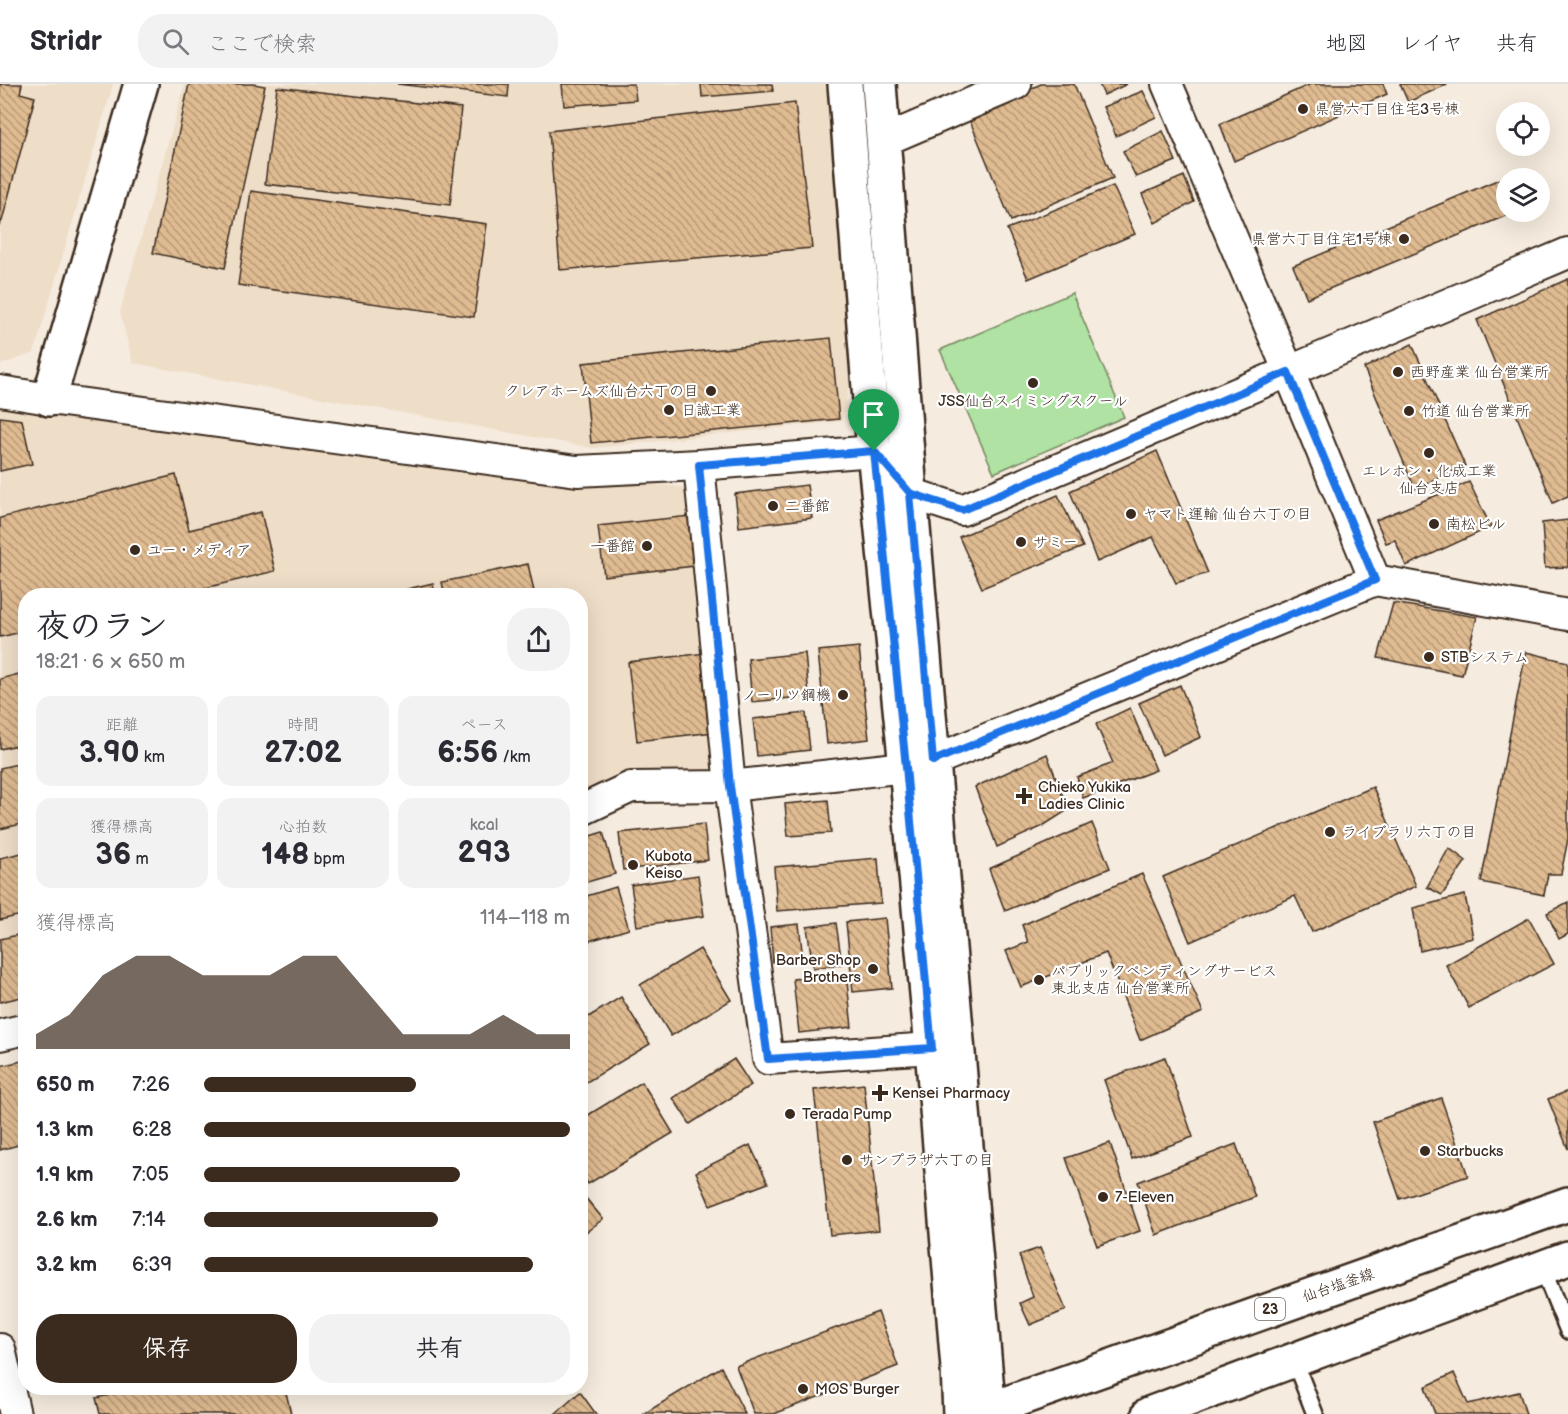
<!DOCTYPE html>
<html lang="ja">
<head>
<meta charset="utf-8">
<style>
  body { margin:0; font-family:"Balsamiq Sans","Klee One",sans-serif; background:#f2f2f3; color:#2b2b33; height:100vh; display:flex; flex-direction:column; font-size:22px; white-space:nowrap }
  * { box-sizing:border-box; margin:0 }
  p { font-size:20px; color:#7c7c81 }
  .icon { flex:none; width:33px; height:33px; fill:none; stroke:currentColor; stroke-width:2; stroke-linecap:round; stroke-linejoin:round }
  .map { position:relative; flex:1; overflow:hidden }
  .side { position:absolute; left:18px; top:504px; width:570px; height:807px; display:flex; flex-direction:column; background:#fff; border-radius:24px; box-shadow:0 6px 24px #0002 }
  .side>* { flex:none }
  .controls { position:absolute; left:1496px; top:18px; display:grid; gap:12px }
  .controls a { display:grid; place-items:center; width:54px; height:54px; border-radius:50%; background:#fff; box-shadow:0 6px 24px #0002; font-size:30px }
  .pin { position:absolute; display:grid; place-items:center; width:51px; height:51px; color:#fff; margin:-62px -26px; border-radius:50% 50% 50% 0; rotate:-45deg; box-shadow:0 0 6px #0007 }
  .pin .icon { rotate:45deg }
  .round { display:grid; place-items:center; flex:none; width:63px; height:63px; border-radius:24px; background:#f2f2f3 }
  .headline { display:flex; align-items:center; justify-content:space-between; height:102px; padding:0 18px }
  h1 { font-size:33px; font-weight:700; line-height:45px }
  .metrics { display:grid; grid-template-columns:repeat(3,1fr); gap:9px; height:102px; padding:6px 18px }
  .metrics div { display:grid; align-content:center; border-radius:15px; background:#f2f2f3; text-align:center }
  .metrics b { font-size:30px; font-weight:700 }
  .metrics small { font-size:16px; font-weight:400 }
  .metrics p { font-size:16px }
  .chart { height:168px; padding:12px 18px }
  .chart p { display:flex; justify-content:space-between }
  .chart svg { width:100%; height:108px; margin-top:6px; fill:#3b2a1e; opacity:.7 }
  .button { display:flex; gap:12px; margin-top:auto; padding:12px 18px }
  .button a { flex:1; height:69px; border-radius:24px; background:#3b2a1e; color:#fff; font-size:24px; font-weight:700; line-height:69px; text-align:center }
  .button a+a { background:#f2f2f3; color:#2b2b33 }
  ul { padding:0 18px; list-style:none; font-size:20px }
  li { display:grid; grid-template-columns:96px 72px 1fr; align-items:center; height:45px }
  li i { height:15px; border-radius:8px; background:#3b2a1e }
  header { display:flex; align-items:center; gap:36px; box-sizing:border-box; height:84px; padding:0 30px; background:#fff; border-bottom:2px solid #e1e1e2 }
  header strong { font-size:28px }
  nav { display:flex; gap:33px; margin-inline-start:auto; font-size:21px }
  .search { width:420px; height:54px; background:#f2f2f3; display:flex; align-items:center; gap:15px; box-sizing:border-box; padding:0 21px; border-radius:24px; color:#7c7c81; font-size:22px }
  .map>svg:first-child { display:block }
  .built { fill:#eeddc7 }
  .pitch { fill:#afe2a3; stroke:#758660; stroke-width:1.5 }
  .building { fill:url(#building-back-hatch); stroke:#3b2a1e; stroke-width:1.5 }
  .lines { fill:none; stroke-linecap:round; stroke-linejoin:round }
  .service-casing { stroke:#3b2a1e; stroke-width:20 }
  .minor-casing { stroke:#3b2a1e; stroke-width:34 }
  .tertiary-casing { stroke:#3b2a1e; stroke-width:38 }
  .primary-casing { stroke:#3b2a1e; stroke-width:38 }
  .service { stroke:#fff; stroke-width:15 }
  .minor { stroke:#fff; stroke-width:30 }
  .tertiary { stroke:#fff; stroke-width:33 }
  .primary { stroke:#fff; stroke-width:33 }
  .route-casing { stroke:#fff; stroke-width:12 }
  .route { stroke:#1a73e8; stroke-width:8 }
  .poi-dot { fill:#3b2a1e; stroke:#fff; stroke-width:2 }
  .labels { text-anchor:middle; stroke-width:4.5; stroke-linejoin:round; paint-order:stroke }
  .shield { fill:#fff; stroke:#766a62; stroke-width:1.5 }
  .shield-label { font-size:14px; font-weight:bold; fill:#3b2a1e }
  .poi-label { font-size:15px; fill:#3b2a1e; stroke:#fff; text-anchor:start }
  .street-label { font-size:15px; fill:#3b2a1e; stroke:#fff }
</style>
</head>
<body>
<header>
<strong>Stridr</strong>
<div class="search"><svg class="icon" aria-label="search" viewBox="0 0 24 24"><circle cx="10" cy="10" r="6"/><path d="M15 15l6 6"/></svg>ここで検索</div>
<nav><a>地図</a><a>レイヤ</a><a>共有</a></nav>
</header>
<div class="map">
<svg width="1568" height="1330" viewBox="0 0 1568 1330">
  <defs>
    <pattern id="building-back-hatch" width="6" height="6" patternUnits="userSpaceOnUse" patternTransform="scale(1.5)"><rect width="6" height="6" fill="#dfbb91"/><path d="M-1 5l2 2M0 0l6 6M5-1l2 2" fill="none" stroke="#b69876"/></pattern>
  </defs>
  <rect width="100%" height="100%" fill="#f5ebde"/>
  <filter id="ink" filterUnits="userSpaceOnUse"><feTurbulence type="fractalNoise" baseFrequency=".0167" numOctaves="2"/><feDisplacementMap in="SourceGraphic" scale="12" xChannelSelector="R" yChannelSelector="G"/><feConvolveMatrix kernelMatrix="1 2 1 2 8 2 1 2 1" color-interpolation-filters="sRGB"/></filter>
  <g filter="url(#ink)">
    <g class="built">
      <path d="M0,0H113L34,269L0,281Z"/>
      <path d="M185,0H826L852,287L842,337L593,364L133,279L120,228Z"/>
      <path d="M0,318L695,405L724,683L628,694L581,715L580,512H26L25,927L0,933Z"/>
    </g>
    <path class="pitch" d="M1072,209L1124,333L994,389L940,266Z"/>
    <g class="building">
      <path d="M0,0H22L20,9L35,13L2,137L0,140Z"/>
      <path d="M189,0H254L265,2L225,184L153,169Z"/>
      <path d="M397,0H509L508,13Z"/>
      <path d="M562,0H634L636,16L564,22Z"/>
      <path d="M701,0H772L773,7L702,13Z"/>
      <path d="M1041,0H1074L1113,94L1011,137L968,32Z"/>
      <path d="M1099,0H1127L1104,11Z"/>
      <path d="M1311,0H1383L1387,10L1234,77L1220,40Z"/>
      <path d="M1400,0H1448L1408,18Z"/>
      <path d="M277,3L461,24L450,121L265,100Z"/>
      <path d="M1143,7L1156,33L1116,52L1103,23Z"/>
      <path d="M795,19L812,164L560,186L549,47Z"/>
      <path d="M1163,47L1176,77L1136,93L1123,67Z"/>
      <path d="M1509,91L1511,94H1506V128H1515L1307,214L1293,182Z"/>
      <path d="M1184,92L1194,118L1155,139L1142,110Z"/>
      <path d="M1113,102L1135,150L1028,195L1007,145Z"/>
      <path d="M251,107L487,140L474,233L238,201Z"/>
      <path d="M1568,195V412L1553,419L1477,236Z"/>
      <path d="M831,254L839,335L591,359L583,279Z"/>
      <path d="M1412,260L1465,382L1415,405L1364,284Z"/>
      <path d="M0,333L22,336L32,380L0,387Z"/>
      <path d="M1157,367L1208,489L1176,499L1153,453L1097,478L1070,407Z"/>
      <path d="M176,391L189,446L261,428L275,487L172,512H26V547L0,553V434Z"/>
      <path d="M1469,398L1491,443L1406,482L1395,456L1386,459L1376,436Z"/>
      <path d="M807,401L812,434L739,443L735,410Z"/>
      <path d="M1058,411L1083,463L982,504L959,453Z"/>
      <path d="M690,432L695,482L604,492L598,442Z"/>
      <path d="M1568,436V483L1545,484L1542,439Z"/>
      <path d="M528,480L535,512H445L442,498Z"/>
      <path d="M433,499L435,512H378Z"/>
      <path d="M1393,519L1477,533L1462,591L1378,574Z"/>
      <path d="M859,563L869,655L827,660L818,567Z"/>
      <path d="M1526,568L1568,578V755L1561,790H1548L1544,811L1481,798Z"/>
      <path d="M706,569L714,648L637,657L628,578Z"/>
      <path d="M805,569L809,612L752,618L748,575Z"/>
      <path d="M26,588V659L0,665V595Z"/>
      <path d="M1180,601L1201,653L1162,671L1139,619Z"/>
      <path d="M1130,624L1156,686L1083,714L1077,693L1113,679L1096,640Z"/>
      <path d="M806,629L810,666L757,672L753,635Z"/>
      <path d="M1047,670L1068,726L1041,743L997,763L975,703Z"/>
      <path d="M26,678V739L0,745V684Z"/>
      <path d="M1373,703L1416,802L1312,848L1295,812L1190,858L1163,793Z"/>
      <path d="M828,716L831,749L788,752L785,720Z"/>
      <path d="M1092,739L1110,784L1005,827L989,785Z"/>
      <path d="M704,740L708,776L623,786L619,749Z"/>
      <path d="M603,748L615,790L580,800V755Z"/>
      <path d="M1449,764L1466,777L1442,811L1427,803Z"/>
      <path d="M26,768V830L0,836V774Z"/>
      <path d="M878,774L881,819L777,827L774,783Z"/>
      <path d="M1142,790L1203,928L1140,956L1106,869L1021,903L1006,867L1028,858L1022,841Z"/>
      <path d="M698,791L704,832L637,842L631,801Z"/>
      <path d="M616,803L629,845L589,857L580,831V814Z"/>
      <path d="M1465,811L1473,854L1420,867L1413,824Z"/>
      <path d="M1568,818V850L1559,855L1547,829Z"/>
      <path d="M885,834L892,904L853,908L846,838Z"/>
      <path d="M1529,834L1554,880L1469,924L1446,881Z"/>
      <path d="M836,839L842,880L813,884L807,843Z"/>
      <path d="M799,840L803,875L773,878L770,843Z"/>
      <path d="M26,849V912L0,918V855Z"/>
      <path d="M700,865L731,916L671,952L640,901Z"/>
      <path d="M846,889L852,943L799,949L793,895Z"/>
      <path d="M621,913L650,960L580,1002V938Z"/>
      <path d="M1165,973L1193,1053L1132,1075L1104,996Z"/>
      <path d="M734,975L751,1001L690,1040L673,1014Z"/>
      <path d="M26,976V1059L0,1066V982Z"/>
      <path d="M642,998L673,1049L588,1100L580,1087V1036Z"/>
      <path d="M864,1000L879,1146L830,1151L814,1006Z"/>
      <path d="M1568,1007V1065L1548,1015Z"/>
      <path d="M1441,1014L1468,1092L1400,1115L1373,1038Z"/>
      <path d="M1110,1059L1140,1147L1097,1162L1066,1074Z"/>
      <path d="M1236,1060L1255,1113L1156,1151L1138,1098Z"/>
      <path d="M750,1061L768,1099L710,1121L696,1088Z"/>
      <path d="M580,1107L603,1135L580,1153Z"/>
      <path d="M1040,1164L1066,1226L1030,1241L1020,1219L1033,1213L1019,1171Z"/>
      <path d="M878,1228L898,1282L774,1330H754L736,1282Z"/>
      <path d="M721,1283L745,1330L645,1329Z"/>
      <path d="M1454,1289L1468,1320L1519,1308L1526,1330H1435L1425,1303Z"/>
      <path d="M140,1304H285L291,1330H100L96,1314Z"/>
      <path d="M580,1308L596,1330H555Z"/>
    </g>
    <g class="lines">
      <defs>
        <g id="service">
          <path d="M1542,1183L1568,1247"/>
          <path d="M1294,1276L1315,1330"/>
        </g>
        <g id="minor">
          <path d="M1167,0L1289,288L1375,496"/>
          <path d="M883,57L1016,0"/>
          <path d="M0,307L49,315L577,387L699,381L874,367L910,409L962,426L1568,169"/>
          <path d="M699,381L730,702L768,975L932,964"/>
          <path d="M933,677L1375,496L1568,531"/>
          <path d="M580,727L631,703L730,702L906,683"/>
          <path d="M0,951L26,945"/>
          <path d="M0,1265L15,1330"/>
        </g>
        <g id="tertiary">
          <path d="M845,0L874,367L906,683L932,964L958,1284L960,1330"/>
          <path d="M879,0L910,409L989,1330"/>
          <path d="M49,315L141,0"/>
        </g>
        <g id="primary">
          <path d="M973,1330L988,1326L1568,1120"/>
          <path d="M1149,1330L1568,1174"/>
        </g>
      </defs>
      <use href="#service" class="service-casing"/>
      <use href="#minor" class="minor-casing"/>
      <use href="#tertiary" class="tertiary-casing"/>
      <use href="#primary" class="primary-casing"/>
      <use href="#service" class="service"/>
      <use href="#minor" class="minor"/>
      <use href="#tertiary" class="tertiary"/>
      <use href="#primary" class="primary"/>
    </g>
  </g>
  <g class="lines" filter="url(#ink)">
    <defs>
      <path id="route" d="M874,367L699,381L730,702L768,975L932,964L906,683L874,367L910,409L933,677L1375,496L1288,288L962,426L910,409L874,367"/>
    </defs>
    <use href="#route" class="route-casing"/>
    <use href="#route" class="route"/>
  </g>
  <g class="poi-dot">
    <circle cx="1303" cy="25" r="6"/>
    <circle cx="1404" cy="155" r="6"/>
    <circle cx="1398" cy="288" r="6"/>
    <circle cx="1033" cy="299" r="6"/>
    <circle cx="711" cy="307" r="6"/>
    <circle cx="669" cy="326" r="6"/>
    <circle cx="1409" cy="327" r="6"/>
    <circle cx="1429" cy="369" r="6"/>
    <circle cx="773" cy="422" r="6"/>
    <circle cx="1131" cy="430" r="6"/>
    <circle cx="1434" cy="440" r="6"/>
    <circle cx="1021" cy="458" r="6"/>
    <circle cx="647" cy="462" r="6"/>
    <circle cx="135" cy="466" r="6"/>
    <circle cx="1429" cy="573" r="6"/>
    <circle cx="843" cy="611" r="6"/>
    <path d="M1021 703h6v6h6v6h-6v6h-6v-6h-6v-6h6z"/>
    <circle cx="1330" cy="748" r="6"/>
    <circle cx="633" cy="781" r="6"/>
    <circle cx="873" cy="885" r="6"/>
    <circle cx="1039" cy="896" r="6"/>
    <path d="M877 1000h6v6h6v6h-6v6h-6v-6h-6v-6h6z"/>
    <circle cx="790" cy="1030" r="6"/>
    <circle cx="1425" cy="1067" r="6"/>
    <circle cx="847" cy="1076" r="6"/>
    <circle cx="1103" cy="1113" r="6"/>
    <circle cx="803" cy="1305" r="6"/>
  </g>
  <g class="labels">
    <rect class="shield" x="1255" y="1214" width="30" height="22" rx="4.5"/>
    <g class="shield-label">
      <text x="1270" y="1230">23</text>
    </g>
    <g class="poi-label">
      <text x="1315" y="30">県営六丁目住宅3号棟</text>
      <text x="1392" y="160" text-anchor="end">県営六丁目住宅1号棟</text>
      <text x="1410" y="293">西野産業 仙台営業所</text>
      <text x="699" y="312" text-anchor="end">クレアホームズ仙台六丁の目</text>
      <text x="1033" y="322" text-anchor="middle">JSS仙台スイミングスクール</text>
      <text x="681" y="331">日誠工業</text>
      <text x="1421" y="332">竹道 仙台営業所</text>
      <text x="1429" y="392" text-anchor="middle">エレホン・化成工業<tspan x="1429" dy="17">仙台支店</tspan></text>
      <text x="785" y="427">二番館</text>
      <text x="1143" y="435">ヤマト運輸 仙台六丁の目</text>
      <text x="1446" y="445">南松ビル</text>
      <text x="1033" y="463">サミー</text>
      <text x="635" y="467" text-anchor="end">一番館</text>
      <text x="147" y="471">ユー・メディア</text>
      <text x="1441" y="578">STBシステム</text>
      <text x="831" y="616" text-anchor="end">ノーリツ鋼機</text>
      <text x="1038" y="708">Chieko Yukika<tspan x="1038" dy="17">Ladies Clinic</tspan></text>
      <text x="1342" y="753">ライブラリ六丁の目</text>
      <text x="645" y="777">Kubota<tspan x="645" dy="17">Keiso</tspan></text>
      <text x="861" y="881" text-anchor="end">Barber Shop<tspan x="861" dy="17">Brothers</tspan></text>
      <text x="1051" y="892">パブリックペンディングサービス<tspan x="1051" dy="17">東北支店 仙台営業所</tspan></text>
      <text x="892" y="1014">Kensei Pharmacy</text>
      <text x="802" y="1035">Terada Pump</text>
      <text x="1437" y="1072">Starbucks</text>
      <text x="859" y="1081">サンプラザ六丁の目</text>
      <text x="1115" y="1118">7-Eleven</text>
      <text x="815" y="1310">MOS Burger</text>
    </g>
    <g class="street-label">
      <text transform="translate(1338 1201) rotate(-19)" y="5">仙台塩釜線</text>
    </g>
  </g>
</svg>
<div class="controls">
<a><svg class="icon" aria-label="locate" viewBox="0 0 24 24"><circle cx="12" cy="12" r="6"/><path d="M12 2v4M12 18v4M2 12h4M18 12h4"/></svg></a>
<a><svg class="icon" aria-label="layers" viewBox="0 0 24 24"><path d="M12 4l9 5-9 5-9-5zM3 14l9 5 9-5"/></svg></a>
</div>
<div class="pin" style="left:874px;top:367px;background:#1e9e55"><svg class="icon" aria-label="arrive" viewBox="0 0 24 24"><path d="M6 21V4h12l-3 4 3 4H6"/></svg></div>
<section class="side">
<div class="headline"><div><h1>夜のラン</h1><p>18:21 · 6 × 650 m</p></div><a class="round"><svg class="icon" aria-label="share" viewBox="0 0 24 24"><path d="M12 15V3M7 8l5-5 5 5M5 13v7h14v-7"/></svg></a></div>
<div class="metrics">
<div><p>距離</p><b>3.90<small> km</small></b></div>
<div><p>時間</p><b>27:02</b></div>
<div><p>ペース</p><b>6:56<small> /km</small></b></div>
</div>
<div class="metrics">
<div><p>獲得標高</p><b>36<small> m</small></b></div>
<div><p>心拍数</p><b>148<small> bpm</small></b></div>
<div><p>kcal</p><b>293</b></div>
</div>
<div class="chart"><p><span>獲得標高</span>114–118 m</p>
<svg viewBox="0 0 160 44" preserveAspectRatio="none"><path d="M0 44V38L10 30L20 14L30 6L40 6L50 14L60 14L70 14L80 6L90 6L100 22L110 38L120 38L130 38L140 30L150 38L160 38V44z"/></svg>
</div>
<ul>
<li><b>650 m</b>7:26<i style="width:58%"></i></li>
<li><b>1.3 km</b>6:28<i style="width:100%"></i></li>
<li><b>1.9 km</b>7:05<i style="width:70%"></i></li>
<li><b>2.6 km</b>7:14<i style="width:64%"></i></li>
<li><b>3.2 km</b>6:39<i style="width:90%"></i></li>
</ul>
<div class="button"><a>保存</a><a>共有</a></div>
</section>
</div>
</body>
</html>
